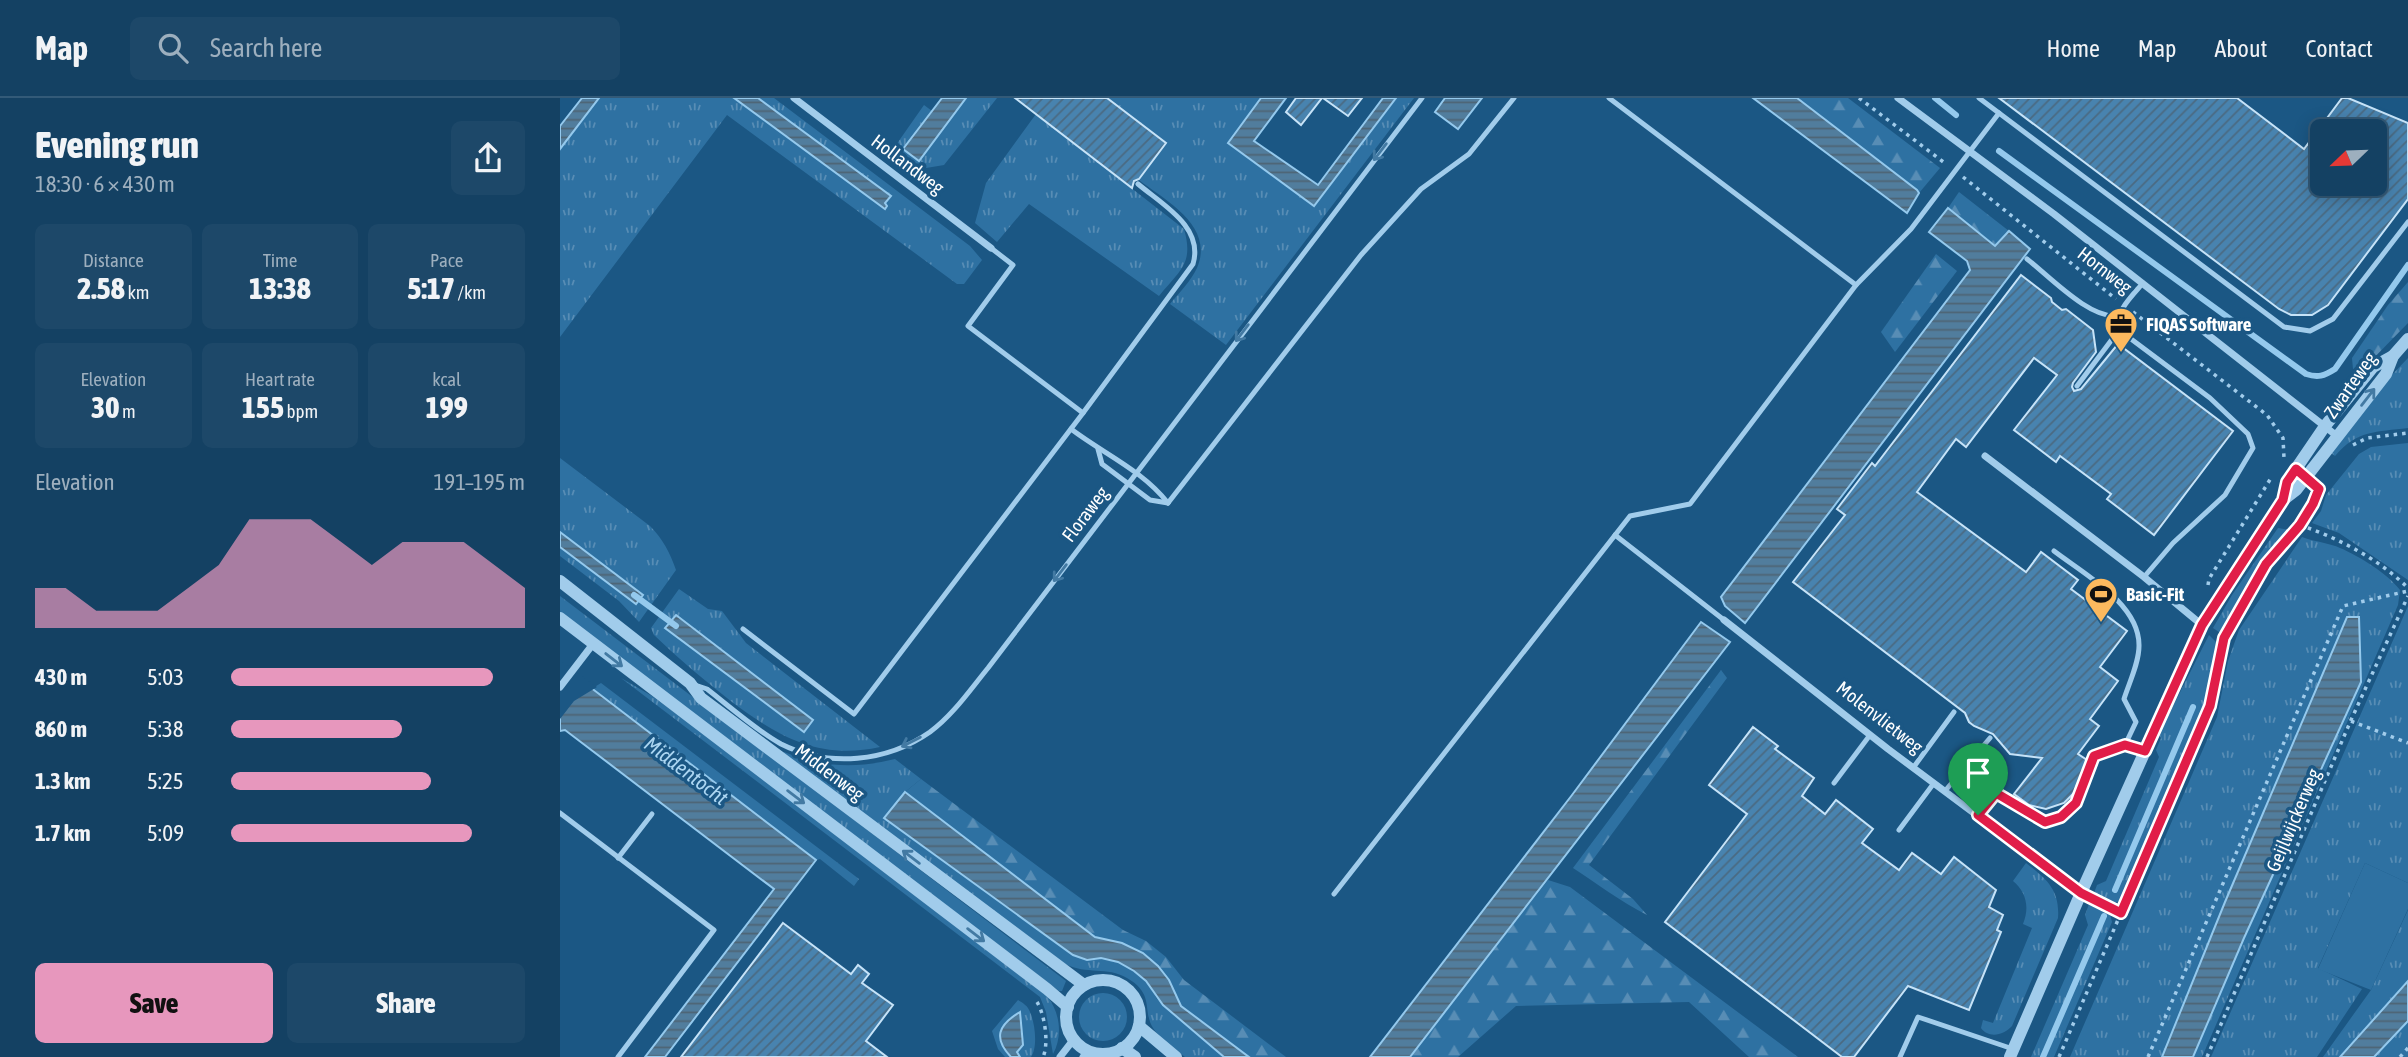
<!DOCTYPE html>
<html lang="en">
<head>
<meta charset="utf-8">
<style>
  body { margin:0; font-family:"Asap Condensed",sans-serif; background:#1d4869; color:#f1f3f6; height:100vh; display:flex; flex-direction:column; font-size:26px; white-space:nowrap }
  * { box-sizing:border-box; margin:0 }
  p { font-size:23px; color:#9dafbe }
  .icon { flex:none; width:38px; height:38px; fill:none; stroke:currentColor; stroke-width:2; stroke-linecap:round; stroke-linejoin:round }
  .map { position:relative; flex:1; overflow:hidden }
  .details { display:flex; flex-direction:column; background:#144163; width:560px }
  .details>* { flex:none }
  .needle { width:46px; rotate:247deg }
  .tools { position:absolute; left:1750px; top:21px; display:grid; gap:14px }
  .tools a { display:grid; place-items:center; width:77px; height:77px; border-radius:10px; background:#144163; box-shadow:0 4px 18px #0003,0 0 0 2px #335a78; font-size:35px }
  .pin { position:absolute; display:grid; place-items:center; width:60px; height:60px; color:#fff; margin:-72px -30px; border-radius:50% 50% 50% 0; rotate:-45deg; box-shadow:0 0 7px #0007 }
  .pin .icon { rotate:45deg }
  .round { display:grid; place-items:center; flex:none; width:74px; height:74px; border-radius:10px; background:#1d4869 }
  .headline { display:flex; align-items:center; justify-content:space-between; height:119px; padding:0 35px }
  h1 { font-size:38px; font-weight:800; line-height:52px }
  .figures { display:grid; grid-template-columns:repeat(3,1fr); gap:10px; height:119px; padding:7px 35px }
  .figures div { display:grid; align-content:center; border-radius:10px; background:#1d4869; text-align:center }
  .figures b { font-size:30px; font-weight:800 }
  .figures small { font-size:19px; font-weight:400 }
  .figures p { font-size:19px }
  .chart { height:196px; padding:14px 35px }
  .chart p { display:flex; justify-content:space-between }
  .chart svg { width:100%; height:126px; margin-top:7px; fill:#e797bd; opacity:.7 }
  .action { display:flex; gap:14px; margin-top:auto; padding:14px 35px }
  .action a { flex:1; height:80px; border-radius:10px; background:#e797bd; color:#111; font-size:28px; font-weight:800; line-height:80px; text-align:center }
  .action a+a { background:#1d4869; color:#f1f3f6 }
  ul { padding:0 35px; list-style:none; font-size:23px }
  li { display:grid; grid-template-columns:112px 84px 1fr; align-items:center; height:52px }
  li i { height:18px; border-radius:9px; background:#e797bd }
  header { display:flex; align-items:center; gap:42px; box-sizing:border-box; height:98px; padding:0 35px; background:#144163; border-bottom:2px solid #335a78 }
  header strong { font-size:33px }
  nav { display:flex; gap:38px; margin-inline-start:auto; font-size:24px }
  .search { width:490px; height:63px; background:#1d4869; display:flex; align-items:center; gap:18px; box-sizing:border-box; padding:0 24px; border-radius:10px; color:#9dafbe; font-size:26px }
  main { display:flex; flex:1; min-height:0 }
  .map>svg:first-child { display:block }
  .grass { fill:url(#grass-tufts); fill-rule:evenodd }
  .forest { fill:url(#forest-firs) }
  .garden { fill:#2e71a2 }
  .water { fill:url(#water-rules); stroke:#94c9ed; stroke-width:2 }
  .pier { fill:#1b5784 }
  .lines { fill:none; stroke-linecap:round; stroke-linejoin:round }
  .stream { stroke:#94c9ed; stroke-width:6 }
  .building { fill:url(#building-hatch); stroke:#c6e3f8; stroke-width:2; fill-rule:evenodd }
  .path { stroke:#a1cceb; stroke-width:3.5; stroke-dasharray:3.5 5; stroke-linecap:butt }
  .service { stroke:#a1cceb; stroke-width:5 }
  .minor { stroke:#a1cceb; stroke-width:7 }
  .tertiary { stroke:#a1cceb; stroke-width:12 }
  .oneway { stroke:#437aa3 }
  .route-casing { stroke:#fff; stroke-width:14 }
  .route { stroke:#e11d48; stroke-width:9 }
  .labels { text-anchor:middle; stroke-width:7; stroke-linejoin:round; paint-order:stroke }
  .street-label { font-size:19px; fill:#fff; stroke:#1b5784 }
  .poi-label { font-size:19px; font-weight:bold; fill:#fff; stroke:#1b5784; text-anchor:start }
  .water-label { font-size:21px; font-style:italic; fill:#acd6f2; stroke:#1b5784 }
</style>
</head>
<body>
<header>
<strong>Map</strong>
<div class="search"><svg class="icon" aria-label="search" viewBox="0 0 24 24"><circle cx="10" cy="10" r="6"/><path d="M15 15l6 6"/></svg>Search here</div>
<nav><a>Home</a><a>Map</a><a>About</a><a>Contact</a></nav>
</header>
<main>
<section class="details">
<div class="headline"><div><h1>Evening run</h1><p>18:30 · 6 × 430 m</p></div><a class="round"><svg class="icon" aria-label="share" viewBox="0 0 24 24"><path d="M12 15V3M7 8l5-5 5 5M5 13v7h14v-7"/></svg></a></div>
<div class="figures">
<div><p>Distance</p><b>2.58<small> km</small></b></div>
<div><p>Time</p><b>13:38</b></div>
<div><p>Pace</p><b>5:17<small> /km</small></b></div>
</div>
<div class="figures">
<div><p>Elevation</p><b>30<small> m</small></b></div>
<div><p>Heart rate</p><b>155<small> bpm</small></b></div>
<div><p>kcal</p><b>199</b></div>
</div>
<div class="chart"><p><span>Elevation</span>191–195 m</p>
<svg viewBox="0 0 160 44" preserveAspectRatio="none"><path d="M0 44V30L10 30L20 38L30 38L40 38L50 30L60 22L70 6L80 6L90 6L100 14L110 22L120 14L130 14L140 14L150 22L160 30V44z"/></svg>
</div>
<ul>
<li><b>430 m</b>5:03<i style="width:89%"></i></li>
<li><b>860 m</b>5:38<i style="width:58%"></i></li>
<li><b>1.3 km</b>5:25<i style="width:68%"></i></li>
<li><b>1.7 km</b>5:09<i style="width:82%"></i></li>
</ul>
<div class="action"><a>Save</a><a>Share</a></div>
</section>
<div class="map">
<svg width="1848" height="959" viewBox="0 0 1848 959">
  <defs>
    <pattern id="grass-tufts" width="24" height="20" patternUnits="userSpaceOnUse" patternTransform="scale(1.75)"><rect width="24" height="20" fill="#2e71a2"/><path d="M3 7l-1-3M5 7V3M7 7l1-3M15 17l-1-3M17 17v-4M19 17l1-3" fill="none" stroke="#588db5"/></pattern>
    <pattern id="forest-firs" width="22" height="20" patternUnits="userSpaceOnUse" patternTransform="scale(1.75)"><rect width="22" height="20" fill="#2e71a2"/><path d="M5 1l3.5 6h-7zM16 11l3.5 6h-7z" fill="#588db5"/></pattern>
    <pattern id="water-rules" width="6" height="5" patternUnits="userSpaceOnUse" patternTransform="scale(1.75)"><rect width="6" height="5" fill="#517d9d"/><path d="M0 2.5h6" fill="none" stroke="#4e6474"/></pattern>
    <pattern id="building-hatch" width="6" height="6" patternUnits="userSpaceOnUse" patternTransform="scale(1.75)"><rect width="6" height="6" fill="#4883af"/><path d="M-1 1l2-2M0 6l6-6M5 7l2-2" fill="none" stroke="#4a6a82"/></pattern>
  </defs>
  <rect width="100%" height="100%" fill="#1b5784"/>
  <g class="grass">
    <path d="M39,0H174L325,111V106L331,98L198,0H214L410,148L422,162L404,186H397L167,17L0,239V51Z"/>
    <path d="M406,0H437L384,67L348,73L329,57L364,7L372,13L343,51L358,63Z"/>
    <path d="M547,0H701L668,45L754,109L837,0H854L666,247L610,206C619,195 631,183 637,170C655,128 606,103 579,82L606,45Z"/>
    <path d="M476,16L624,131C634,166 620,172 599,198L469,106L437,144L415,125L426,85Z"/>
    <path d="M1848,260V330C1816,334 1797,332 1775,358L1771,355L1827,282Z"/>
    <path d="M1848,345V482L1779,435L1752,425L1761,413L1766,397L1799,356L1811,349Z"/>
    <path d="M0,360L90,428C103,441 110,455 116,472L79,524L59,503L0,458V449L76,506L83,498L0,434Z"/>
    <path d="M1718,430L1729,432L1703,464L1663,533L1659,534L1653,530L1672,497Z"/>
    <path d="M1742,439C1755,444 1770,445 1780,450C1799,458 1828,476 1840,492L1838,507L1642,959H1633L1684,840L1701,723L1665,804L1602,959H1510L1657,619L1668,563L1679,532Z"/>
    <path d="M119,491L148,511L162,513L186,545L320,649C259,662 219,639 172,604C145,583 119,561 94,537L91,530ZM127,525L252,622L244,633L106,530Z"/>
    <path d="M0,498L506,883L502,893H499L0,514Z"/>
    <path d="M1848,508V785L1805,765L1758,870L1802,891L1757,959H1651Z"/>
    <path d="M1649,537L1657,545L1642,614L1562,802L1552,806L1533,798L1537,787L1546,783L1599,659L1596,652L1601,640L1599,636Z"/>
    <path d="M61,580L92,598L136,630L487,898C500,914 503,938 493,956L486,914L480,899Z"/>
    <path d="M41,585L299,781L294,788L260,761L256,762L33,590Z"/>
    <path d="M224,654C261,669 295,671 335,661L361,681L345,694L325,720L513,857L558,864L574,873L586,883L597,901L664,959H625C615,950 600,942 593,930C582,912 595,896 567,880C547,868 527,877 505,866L223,656Z"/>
    <path d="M1466,765C1487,781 1500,792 1498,820L1452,928C1444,937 1429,941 1421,930L1423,922L1433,925L1472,830L1463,826C1470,809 1466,794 1453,783Z"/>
    <path d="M1529,806L1550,816L1552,824L1494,959H1471L1528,827L1525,817Z"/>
    <path d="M1848,812V883L1780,959H1763L1811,892Z"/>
    <circle cx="543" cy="919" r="24"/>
    <path d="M458,902C463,905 468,908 470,914C475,925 478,949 471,959H460L457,954L444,952L451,959H445L438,951L432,933Z"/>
    <path d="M1848,923V959H1814Z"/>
  </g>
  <g class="forest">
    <path d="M1237,0H1288L1380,70L1359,95Z"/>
    <path d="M1399,94L1449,133L1436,148L1388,110Z"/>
    <path d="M1376,156L1397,173L1335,254L1321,234Z"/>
    <path d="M1848,184V225L1802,272L1793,271L1792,260L1828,207Z"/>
    <path d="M1161,572L1167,580L1029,767L1073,801L1087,817C1061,804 1036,785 1013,770Z"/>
    <path d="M361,681L563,832L586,843L606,859L624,882L726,959H689L621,908L609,882L562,845L535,839L345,694Z"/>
    <path d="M988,782L1010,789L1238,959H1189L1129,904L956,908L898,959H850Z"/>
  </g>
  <path class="garden" d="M1805,765L1848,785V811L1811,892L1758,871Z"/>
  <g class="water">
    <path d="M22,0H39L0,51V28Z"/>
    <path d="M174,0H198L331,98L325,105L327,108L325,111Z"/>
    <path d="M382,0H406L359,63L343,51Z"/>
    <path d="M701,0H726L694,43L758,87L823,0H836L754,108L668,45Z"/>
    <path d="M885,0H922L898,31L875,14Z"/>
    <path d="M1193,0H1237L1357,92L1359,95L1347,115Z"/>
    <path d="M1388,110L1435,148L1449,133L1470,151L1185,525L1165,508L1161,499L1410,172L1407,163L1369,134Z"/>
    <path d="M0,434L83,497L76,506L0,449Z"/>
    <path d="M116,517L253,622L244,634L105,530Z"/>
    <path d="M1787,519H1799L1801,584L1684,840L1633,959H1602L1665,804Z"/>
    <path d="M1141,524L1170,544L850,959H810L1012,697Z"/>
    <path d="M0,566L256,762L105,959H85L214,791L5,632L0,633Z"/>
    <path d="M345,694L535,839L562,845L583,855L598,868L609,882L621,908L689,959H664L603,907L586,883L574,873L558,864L541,860L527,862L513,857L324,720Z"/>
    <path d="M1848,883V923L1814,959H1780Z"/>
    <path d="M460,914L463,947L457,954L460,959H451C433,940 438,927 460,914Z"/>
  </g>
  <path class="pier" d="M0,562L37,589L14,603L0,621Z"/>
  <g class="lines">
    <g class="stream">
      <path d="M1375,0L1396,17"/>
      <path d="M1439,53L1746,276C1758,280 1764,278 1775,271L1848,167"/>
      <path d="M74,497L116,528"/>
      <path d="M1555,792L1633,609"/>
      <path d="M1483,959L1544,818"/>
    </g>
  </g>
  <g class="building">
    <path d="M455,0H547L606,45L579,81L574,83L572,90Z"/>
    <path d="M736,0H762L741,27L726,14Z"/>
    <path d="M763,0H802L788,18Z"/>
    <path d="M1439,0H1677L1744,51L1782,0H1788L1848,25V101L1768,207L1752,217H1731L1719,211ZM1762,33H1815V86H1762Z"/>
    <path d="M1461,177L1491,200L1492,204L1502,212L1506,211L1533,232L1536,254L1513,285L1512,289L1514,293L1521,291L1558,246L1673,333L1594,437L1547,401L1551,396L1500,358L1496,364L1454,332L1497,277L1474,260L1406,349L1396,341L1357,394L1466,474L1481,454L1518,482L1511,491L1567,533L1540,569L1558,583L1530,621L1539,628L1518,656L1527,662L1514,695L1504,705L1486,711L1469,707L1454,696L1482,660L1450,656L1433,636L1414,628L1409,624L1405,615L1233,484L1285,417L1277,411L1312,365L1315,368Z"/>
    <path d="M1193,629L1218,648L1215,651L1254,680L1242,698L1265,716L1276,702L1313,731L1302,745L1339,772L1352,755L1381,776L1394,759L1436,792L1429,809L1443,817L1437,832L1441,834L1409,912L1348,888L1294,959H1282L1105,824L1187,716L1149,687Z"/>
    <path d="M223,825L291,876L298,867L309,876L302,885L333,907L306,943L327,959H121Z"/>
  </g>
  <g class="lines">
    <g class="path">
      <path d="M1299,0L1386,66"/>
      <path d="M1403,79L1556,201"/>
      <path d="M1573,214L1707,317L1723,340L1724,360L1726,362"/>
      <path d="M1793,347L1807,340L1848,335"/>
      <path d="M1740,427C1778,440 1819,461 1848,490"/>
      <path d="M1648,487L1649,481L1711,380"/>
      <path d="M1791,623L1848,645"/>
      <path d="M1534,803L1561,815"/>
      <path d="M477,904C485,917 489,946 483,959"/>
      <path d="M1499,959L1650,608L1664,540L1706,466L1722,445L1740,427L1760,389"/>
      <path d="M1588,959L1783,508L1848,493"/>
      <path d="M1647,959L1791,622L1848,498"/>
      <path d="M1840,959L1848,950"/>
    </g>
    <g class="service">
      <path d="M1419,0L1724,229L1750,233L1773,221L1848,124"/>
      <path d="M1467,161C1488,177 1532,224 1559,217"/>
      <path d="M1296,187L1351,131L1439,15"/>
      <path d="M1559,232L1650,300L1688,336L1693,350L1665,397L1613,445L1584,479"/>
      <path d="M1517,288L1559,232C1554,214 1572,198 1583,185"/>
      <path d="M523,315L633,166C644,129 603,107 578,86"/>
      <path d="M511,331C544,356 582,372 608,405"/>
      <path d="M538,351L542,366L590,402L608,405"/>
      <path d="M608,405L801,157L861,91L909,56L954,0"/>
      <path d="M1055,437L1164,522"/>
      <path d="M183,531L294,616L523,315L408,228L453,167L431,150"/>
      <path d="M135,587L147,591C169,608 197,633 221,646C269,670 327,664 370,634C393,617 410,592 428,570L862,0"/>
      <path d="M1565,647L1585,653"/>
      <path d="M1353,670L1394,614"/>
      <path d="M1274,685L1310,637"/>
      <path d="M1385,693L1430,640"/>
      <path d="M0,715L154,832L58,959"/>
      <path d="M1418,717L1436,695L1485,724L1501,719L1516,704L1534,658L1565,647L1576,624L1564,601C1569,585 1579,565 1579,548C1580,506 1524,476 1494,453"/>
      <path d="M1339,732L1374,685"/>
      <path d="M58,760L92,716"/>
      <path d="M774,796L1070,418L1130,406L1296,187L1049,0"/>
      <path d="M1340,959L1358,919L1453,951"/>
    </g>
    <g class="minor">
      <path d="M234,0L431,150"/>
      <path d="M1338,0L1494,116L1777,338"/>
      <path d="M1425,358L1584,479L1642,527"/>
      <path d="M1164,522L1328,651L1521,795"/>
      <path d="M0,589L33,546"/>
      <path d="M500,959L514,941"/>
      <path d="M523,959L528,952"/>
    </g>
    <g class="tertiary">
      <path d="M1723,402L1727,384L1765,328L1813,269L1833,258"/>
      <path d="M0,483L130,585L141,600L524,887"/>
      <path d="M0,520L487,891L508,909"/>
      <circle cx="543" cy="919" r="37"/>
      <path d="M579,928L616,959"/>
      <path d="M562,950L575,959"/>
      <path d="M1450,959L1521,795L1642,527L1723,402L1736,392L1826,276L1833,258L1848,241"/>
    </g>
  </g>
  <defs><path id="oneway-shaft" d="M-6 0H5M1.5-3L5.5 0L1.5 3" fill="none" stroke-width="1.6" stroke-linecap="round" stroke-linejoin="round" transform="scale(1.75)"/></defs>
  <g class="oneway">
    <use href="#oneway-shaft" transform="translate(820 54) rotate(127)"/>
    <use href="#oneway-shaft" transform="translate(682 235) rotate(127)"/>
    <use href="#oneway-shaft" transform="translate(1808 299) rotate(-52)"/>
    <use href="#oneway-shaft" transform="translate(500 475) rotate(127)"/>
    <use href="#oneway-shaft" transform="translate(54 562) rotate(38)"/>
    <use href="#oneway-shaft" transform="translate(351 644) rotate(153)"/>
    <use href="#oneway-shaft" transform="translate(236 699) rotate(37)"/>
    <use href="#oneway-shaft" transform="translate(351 759) rotate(-143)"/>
    <use href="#oneway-shaft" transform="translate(416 837) rotate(37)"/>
  </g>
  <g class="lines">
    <defs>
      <path id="route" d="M1736,371L1759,391L1753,406L1740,427L1706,466L1664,540L1650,608L1561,815L1521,795L1418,717L1436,695L1485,724L1501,719L1516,705L1534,658L1565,647L1585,653L1642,527L1723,402L1727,384Z"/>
    </defs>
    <use href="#route" class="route-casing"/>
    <use href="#route" class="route"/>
  </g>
  <defs>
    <symbol id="office-pin" viewBox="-11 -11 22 30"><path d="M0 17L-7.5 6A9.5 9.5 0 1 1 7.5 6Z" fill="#fcb95e" stroke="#1b5784"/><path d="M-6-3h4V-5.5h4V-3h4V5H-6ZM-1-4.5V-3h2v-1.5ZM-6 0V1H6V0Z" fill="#111"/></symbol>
    <symbol id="stadium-pin" viewBox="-11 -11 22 30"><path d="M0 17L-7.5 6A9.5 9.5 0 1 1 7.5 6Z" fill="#fcb95e" stroke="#1b5784"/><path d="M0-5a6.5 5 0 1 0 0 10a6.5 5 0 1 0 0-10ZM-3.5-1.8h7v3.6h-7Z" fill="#111"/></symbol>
  </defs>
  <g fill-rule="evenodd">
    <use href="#office-pin" x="1542" y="207" width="38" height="52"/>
    <use href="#stadium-pin" x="1522" y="477" width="38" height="52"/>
  </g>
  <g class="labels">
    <g class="street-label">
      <text transform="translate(348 66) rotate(37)" y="7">Hollandweg</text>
      <text transform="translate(1545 172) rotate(38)" y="7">Hornweg</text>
      <text transform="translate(1790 287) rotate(-55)" y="7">Zwarteweg</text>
      <text transform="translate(525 416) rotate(-53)" y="7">Floraweg</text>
      <text transform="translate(1320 619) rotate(38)" y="7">Molenvlietweg</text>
      <text transform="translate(270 674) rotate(37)" y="7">Middenweg</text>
      <text transform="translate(1733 722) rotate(-67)" y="7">Geijlwijckerweg</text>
    </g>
    <g class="poi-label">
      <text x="1586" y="233">FIQAS Software</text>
      <text x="1566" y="503">Basic-Fit</text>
    </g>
    <g class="water-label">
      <text transform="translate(126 673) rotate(37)" y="7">Middentocht</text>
    </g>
  </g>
</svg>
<div class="tools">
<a><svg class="needle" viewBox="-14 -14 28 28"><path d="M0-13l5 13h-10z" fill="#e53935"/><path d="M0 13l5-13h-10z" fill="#9dafbe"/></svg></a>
</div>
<div class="pin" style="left:1418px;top:717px;background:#1e9e55"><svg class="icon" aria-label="arrive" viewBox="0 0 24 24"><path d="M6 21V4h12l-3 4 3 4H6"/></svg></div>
</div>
</main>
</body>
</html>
